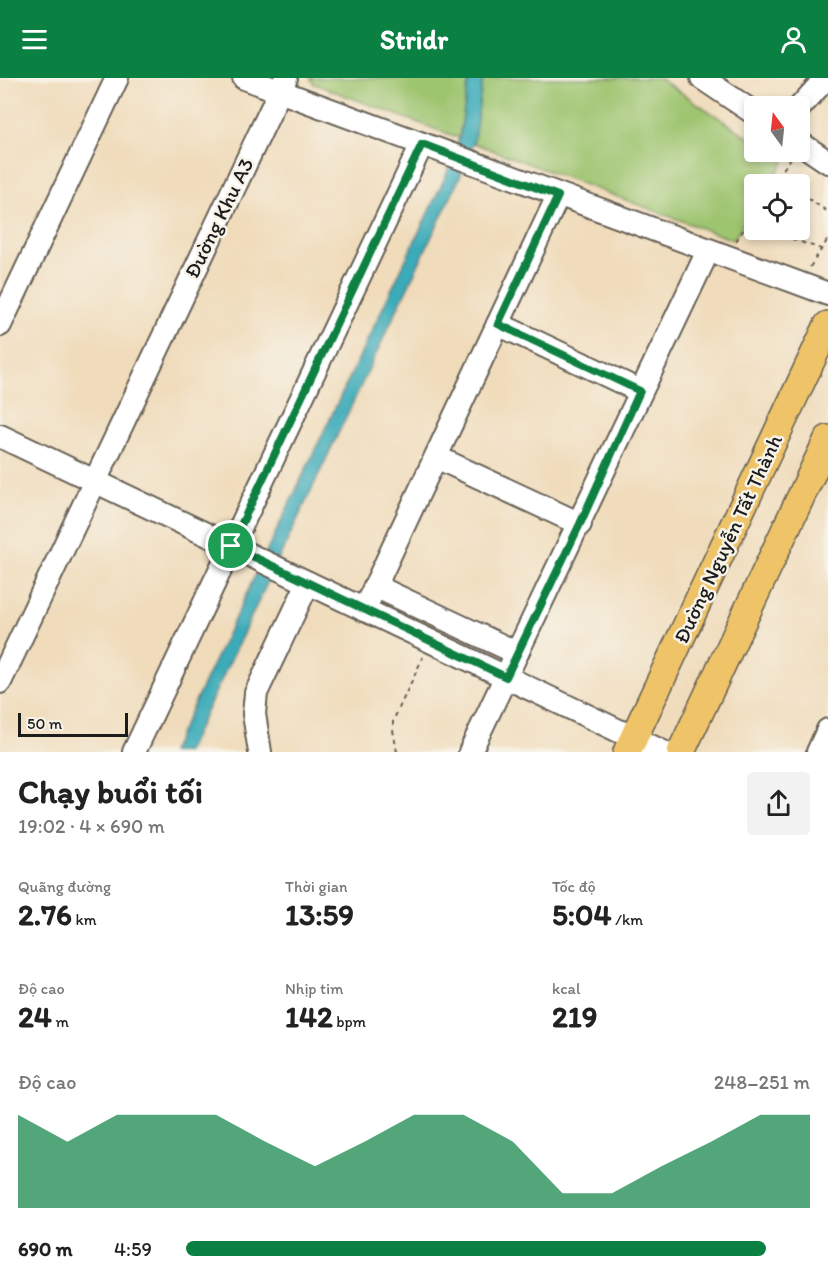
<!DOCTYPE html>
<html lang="vi">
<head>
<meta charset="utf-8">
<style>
  body { margin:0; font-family:Itim,sans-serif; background:#f2f2f2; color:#222; height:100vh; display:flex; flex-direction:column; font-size:22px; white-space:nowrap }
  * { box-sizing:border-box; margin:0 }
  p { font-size:20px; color:#767676 }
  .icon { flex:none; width:33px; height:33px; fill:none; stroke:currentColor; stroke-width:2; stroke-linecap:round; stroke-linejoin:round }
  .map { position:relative; height:674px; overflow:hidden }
  .details { display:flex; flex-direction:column; background:#fff; flex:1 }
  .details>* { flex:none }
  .needle { width:39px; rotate:345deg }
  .controls { position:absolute; left:744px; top:18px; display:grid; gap:12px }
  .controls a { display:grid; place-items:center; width:66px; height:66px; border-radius:6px; background:#fff; box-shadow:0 3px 9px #0003; font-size:30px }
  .scale { position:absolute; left:18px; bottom:15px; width:110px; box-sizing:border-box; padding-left:6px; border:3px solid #1c1c1c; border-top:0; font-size:16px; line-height:21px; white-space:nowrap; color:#1c1c1c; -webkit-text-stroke:4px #f7f3e8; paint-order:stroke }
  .pin { position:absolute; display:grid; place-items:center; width:51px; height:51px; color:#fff; margin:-26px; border:3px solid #fff; border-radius:50%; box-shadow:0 2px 6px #0007 }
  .round { display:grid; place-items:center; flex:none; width:63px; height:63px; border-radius:6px; background:#f2f2f2 }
  .overview { display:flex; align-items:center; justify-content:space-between; height:102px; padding:0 18px }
  h1 { font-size:33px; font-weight:800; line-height:45px }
  .metrics { display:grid; grid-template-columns:repeat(3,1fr); gap:9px; height:102px; padding:6px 18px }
  .metrics div { display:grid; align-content:center }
  .metrics b { font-size:30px; font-weight:800 }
  .metrics small { font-size:16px; font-weight:400 }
  .metrics p { font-size:16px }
  .chart { height:168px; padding:12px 18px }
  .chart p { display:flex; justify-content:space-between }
  .chart svg { width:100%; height:108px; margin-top:6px; fill:#0b8043; opacity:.7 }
  ul { padding:0 18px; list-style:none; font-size:20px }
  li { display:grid; grid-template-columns:96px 72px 1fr; align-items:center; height:45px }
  li i { height:15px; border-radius:8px; background:#0b8043 }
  header { display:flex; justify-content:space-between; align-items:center; height:78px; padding:0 18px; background:#0b8043; color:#fff; font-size:27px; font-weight:800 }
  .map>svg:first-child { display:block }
  .green { fill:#9dc46e; stroke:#5c7045; stroke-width:1.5 }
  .water { fill:#3babb9; stroke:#2c646a; stroke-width:1.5 }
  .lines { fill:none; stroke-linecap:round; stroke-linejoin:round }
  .minor-casing { stroke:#665f54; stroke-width:26 }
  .major-casing { stroke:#665f54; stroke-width:30 }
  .path { stroke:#665f54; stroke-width:2; stroke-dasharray:4.5 4.5; stroke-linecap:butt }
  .minor { stroke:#fff; stroke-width:22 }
  .major { stroke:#efc469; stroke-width:27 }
  .route-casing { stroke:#fff; stroke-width:12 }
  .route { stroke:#0b8043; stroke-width:8 }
  .labels { text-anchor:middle; stroke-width:5; stroke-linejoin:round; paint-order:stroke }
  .street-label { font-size:21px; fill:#1c1c1c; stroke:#f7f3e8 }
</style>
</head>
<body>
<header><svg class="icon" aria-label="menu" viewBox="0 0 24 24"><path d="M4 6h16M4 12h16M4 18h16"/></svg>Stridr<svg class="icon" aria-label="person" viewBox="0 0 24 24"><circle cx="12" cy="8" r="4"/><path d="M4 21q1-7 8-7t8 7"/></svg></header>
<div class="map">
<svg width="828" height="674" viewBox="0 0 828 674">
  <rect width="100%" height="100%" fill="#f7f3e8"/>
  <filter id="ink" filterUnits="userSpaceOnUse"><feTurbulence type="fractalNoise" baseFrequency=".0167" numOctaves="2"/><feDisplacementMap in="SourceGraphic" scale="12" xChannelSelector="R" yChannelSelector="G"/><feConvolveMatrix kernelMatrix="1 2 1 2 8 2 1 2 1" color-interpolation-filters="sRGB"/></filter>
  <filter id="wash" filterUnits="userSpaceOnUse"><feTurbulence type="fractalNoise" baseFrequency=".008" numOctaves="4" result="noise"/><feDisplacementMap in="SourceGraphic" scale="24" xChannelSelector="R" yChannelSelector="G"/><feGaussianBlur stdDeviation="1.35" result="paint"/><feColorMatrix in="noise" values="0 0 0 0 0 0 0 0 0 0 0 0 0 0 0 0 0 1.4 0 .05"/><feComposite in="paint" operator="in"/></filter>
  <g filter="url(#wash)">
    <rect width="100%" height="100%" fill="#f0dcbb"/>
    <g class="green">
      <path d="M310,0H469L459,60L314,6Z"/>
      <path d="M483,0H659L754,63V74H771L785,83L769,106H754V129L733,162L473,65Z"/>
    </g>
    <path class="water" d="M469,0H483L474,62L460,99L187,674H171L447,95L460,57Z"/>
  </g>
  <g filter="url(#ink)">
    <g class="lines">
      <defs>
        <g id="minor">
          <path d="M244,0L828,216"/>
          <path d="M702,0L754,35"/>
          <path d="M800,29L826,0"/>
          <path d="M800,65L828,84"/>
          <path d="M498,246L640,313"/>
          <path d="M0,247L117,0"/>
          <path d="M0,358L663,674"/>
          <path d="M436,379L580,446"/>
          <path d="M375,508L517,575"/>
          <path d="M364,532L558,118"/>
          <path d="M0,604L286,0"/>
          <path d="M134,674L422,66"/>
          <path d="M260,674L254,636L256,615L308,505"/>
          <path d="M470,674L708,173"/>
          <path d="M818,674L828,652"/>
        </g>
        <g id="major">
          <path d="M627,674L828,247"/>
          <path d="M681,674L828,361"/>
        </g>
      </defs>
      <use href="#minor" class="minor-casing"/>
      <use href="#major" class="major-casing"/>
      <g class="path">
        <path d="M777,101L786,106"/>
        <path d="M773,106L791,80"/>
        <path d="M800,115L828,134"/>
        <path d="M748,145L754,147"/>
        <path d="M767,152L821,171"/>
        <path d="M736,163L754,136"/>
        <path d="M810,189L828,161"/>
        <path d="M397,674L393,652V643L423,579"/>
      </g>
      <use href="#minor" class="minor"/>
      <use href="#major" class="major"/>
    </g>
  </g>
  <g class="lines" filter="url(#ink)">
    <defs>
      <path id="route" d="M422,66L558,118L498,246L640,313L580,446L506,599L231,468Z"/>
    </defs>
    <use href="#route" class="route-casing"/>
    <use href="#route" class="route"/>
  </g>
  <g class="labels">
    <g class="street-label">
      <text transform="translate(219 140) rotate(-64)" y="7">Đường Khu A3</text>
      <text transform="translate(728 461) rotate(-65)" y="7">Đường Nguyễn Tất Thành</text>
    </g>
  </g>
</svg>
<div class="controls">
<a><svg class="needle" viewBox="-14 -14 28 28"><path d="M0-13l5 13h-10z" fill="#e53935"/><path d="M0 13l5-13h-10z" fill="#767676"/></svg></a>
<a><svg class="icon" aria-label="locate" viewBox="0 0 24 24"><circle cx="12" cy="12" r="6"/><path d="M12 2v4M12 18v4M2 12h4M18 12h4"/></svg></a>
</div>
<div class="scale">50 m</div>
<div class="pin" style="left:231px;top:468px;background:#1e9e55"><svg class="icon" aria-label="arrive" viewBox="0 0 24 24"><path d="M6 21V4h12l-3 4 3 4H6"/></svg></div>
</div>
<section class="details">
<div class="overview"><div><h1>Chạy buổi tối</h1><p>19:02 · 4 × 690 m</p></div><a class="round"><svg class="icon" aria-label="share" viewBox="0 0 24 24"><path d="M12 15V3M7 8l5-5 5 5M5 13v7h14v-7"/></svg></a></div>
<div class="metrics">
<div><p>Quãng đường</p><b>2.76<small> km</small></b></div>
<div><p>Thời gian</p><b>13:59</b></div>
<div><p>Tốc độ</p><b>5:04<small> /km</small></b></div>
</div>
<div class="metrics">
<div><p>Độ cao</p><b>24<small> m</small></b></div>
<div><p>Nhịp tim</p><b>142<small> bpm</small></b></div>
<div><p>kcal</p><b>219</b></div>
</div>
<div class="chart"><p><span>Độ cao</span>248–251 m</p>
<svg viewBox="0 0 160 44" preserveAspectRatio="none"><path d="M0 44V6L10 17L20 6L30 6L40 6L50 17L60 27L70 17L80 6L90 6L100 17L110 38L120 38L130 27L140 17L150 6L160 6V44z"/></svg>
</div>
<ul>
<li><b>690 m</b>4:59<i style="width:93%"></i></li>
</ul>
</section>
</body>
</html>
